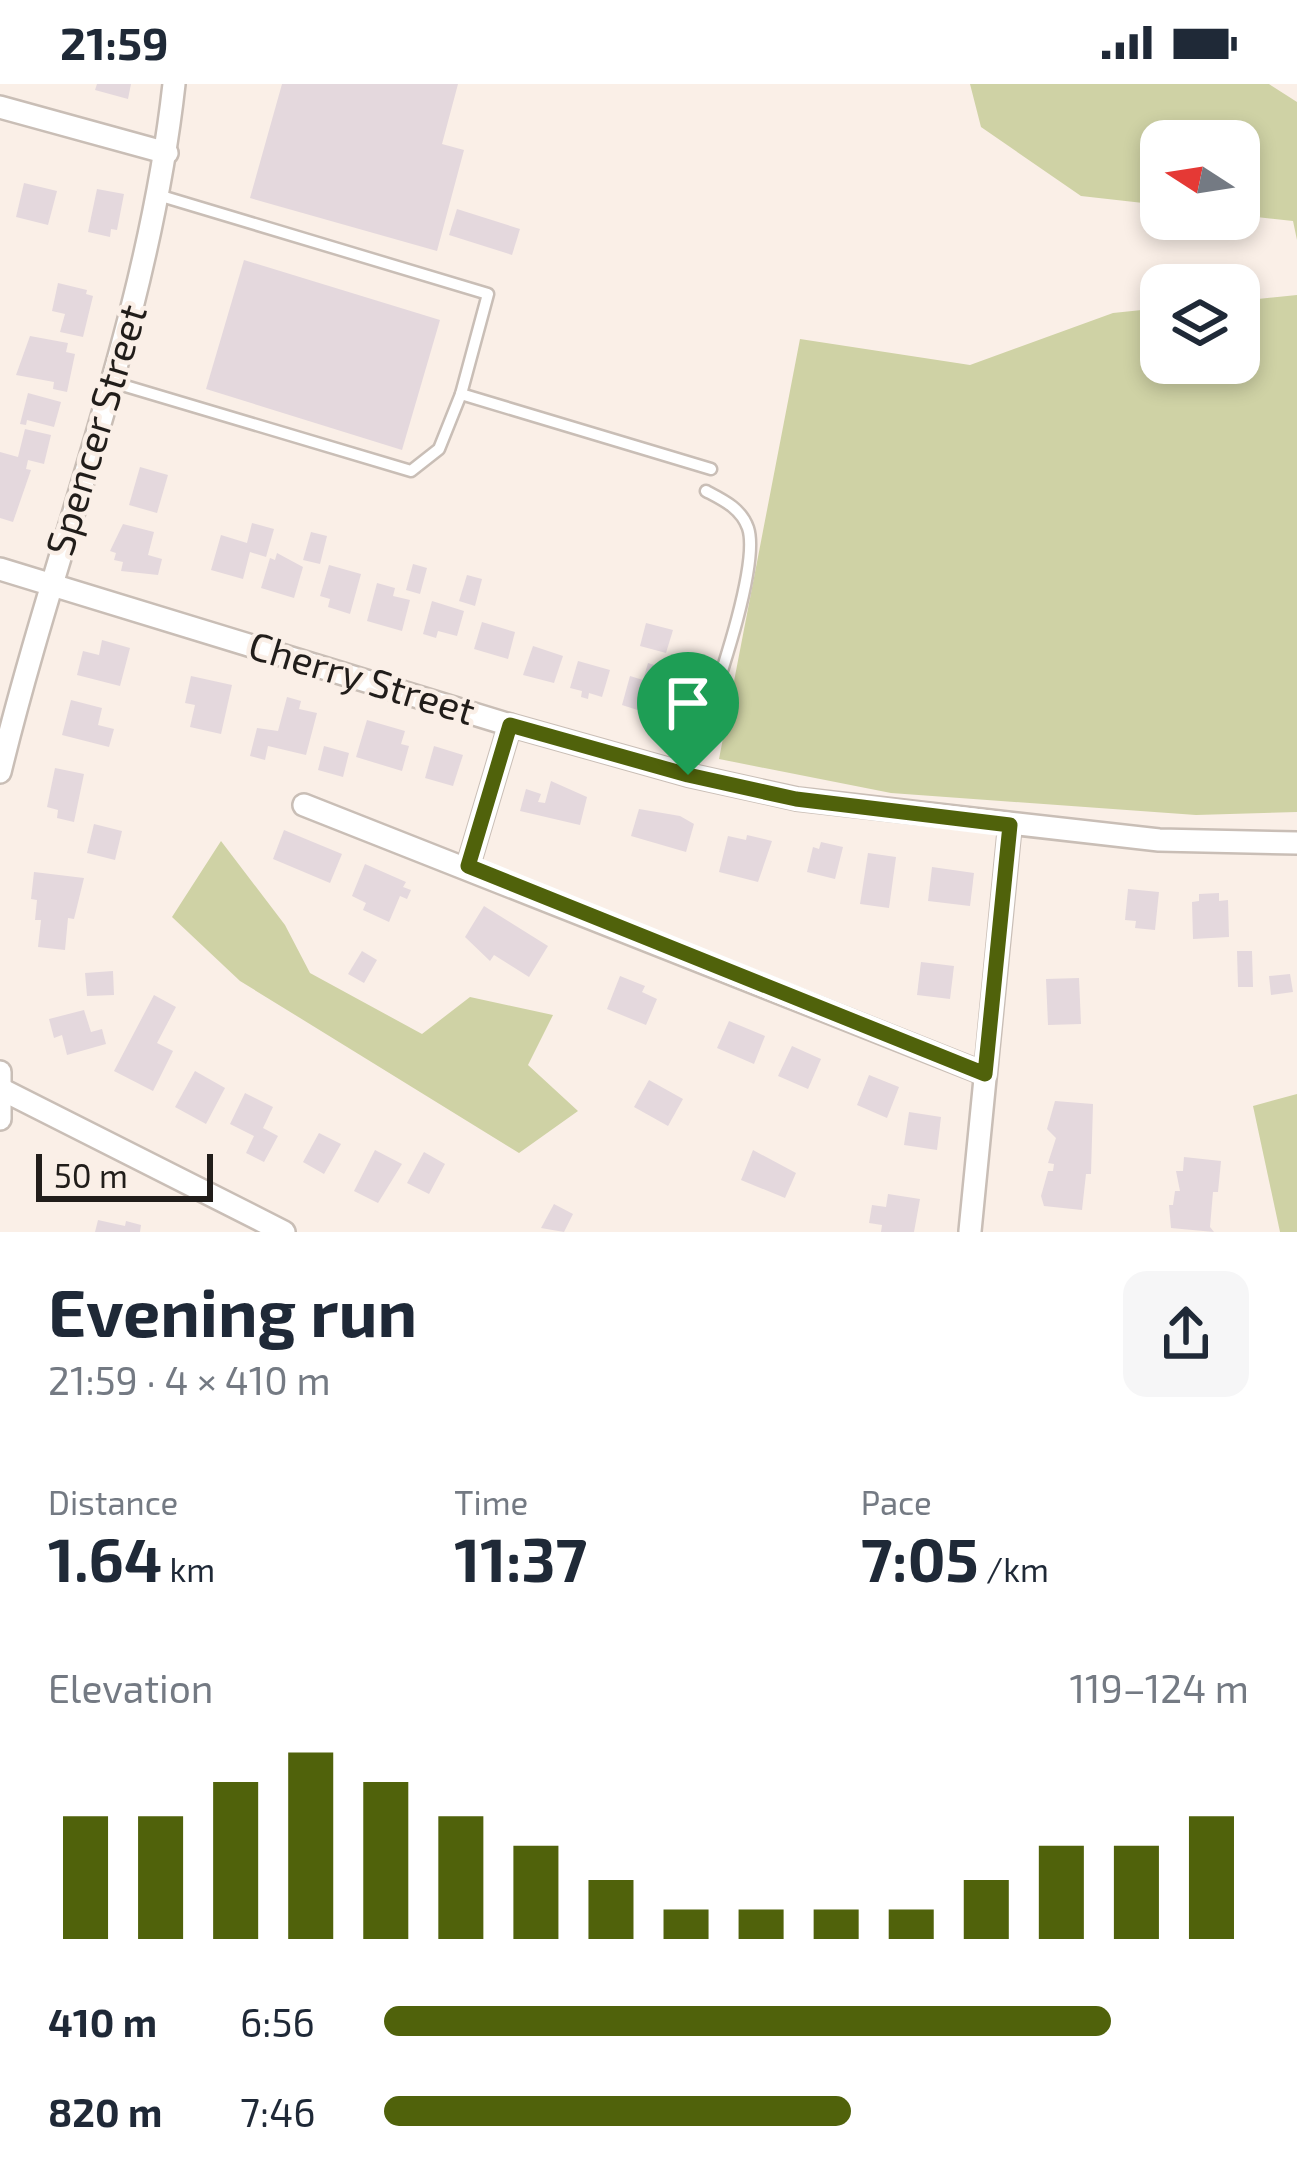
<!DOCTYPE html>
<html lang="en">
<head>
<meta charset="utf-8">
<style>
  body { margin:0; font-family:"Exo 2",sans-serif; background:#f6f6f7; color:#1f2937; height:100vh; display:flex; flex-direction:column; font-size:45px; white-space:nowrap }
  * { box-sizing:border-box; margin:0 }
  p { font-size:39px; color:#747a83 }
  .icon { flex:none; width:66px; height:66px; fill:none; stroke:currentColor; stroke-width:2; stroke-linecap:round; stroke-linejoin:round }
  .map { position:relative; height:1148px; overflow:hidden }
  .panel { display:flex; flex-direction:column; background:#fff; flex:1 }
  .panel>* { flex:none }
  .needle { width:78px; rotate:282deg }
  .tools { position:absolute; left:1140px; top:36px; display:grid; gap:24px }
  .tools a { display:grid; place-items:center; width:120px; height:120px; border-radius:24px; background:#fff; box-shadow:0 6px 18px #0003; font-size:60px }
  .scale { position:absolute; left:36px; bottom:30px; width:177px; box-sizing:border-box; padding-left:12px; border:6px solid #211d1a; border-top:0; font-size:33px; line-height:42px; white-space:nowrap; color:#211d1a; -webkit-text-stroke:9px #faefe7; paint-order:stroke }
  .pin { position:absolute; display:grid; place-items:center; width:102px; height:102px; color:#fff; margin:-123px -51px; border-radius:50% 50% 50% 0; rotate:-45deg; box-shadow:0 0 12px #0007 }
  .pin .icon { rotate:45deg }
  .round { display:grid; place-items:center; flex:none; width:126px; height:126px; border-radius:24px; background:#f6f6f7 }
  .head { display:flex; align-items:center; justify-content:space-between; height:204px; padding:0 48px }
  h1 { font-size:66px; font-weight:700; line-height:90px }
  .stats { display:grid; grid-template-columns:repeat(3,1fr); gap:18px; height:204px; padding:12px 48px }
  .stats div { display:grid; align-content:center }
  .stats b { font-size:60px; font-weight:700 }
  .stats small { font-size:33px; font-weight:400 }
  .stats p { font-size:33px }
  .chart { height:336px; padding:24px 48px }
  .chart p { display:flex; justify-content:space-between }
  .chart svg { width:100%; height:216px; margin-top:12px; stroke:#50620b; stroke-width:6 }
  ul { padding:0 48px; list-style:none; font-size:39px }
  li { display:grid; grid-template-columns:192px 144px 1fr; align-items:center; height:90px }
  li i { height:30px; border-radius:15px; background:#50620b }
  .status { display:flex; justify-content:space-between; align-items:center; height:84px; padding:0 60px; background:#fff; direction:ltr }
  .status svg { height:33px; fill:currentColor }
  .map>svg:first-child { display:block }
  .green { fill:#cfd2a5 }
  .building { fill:#e4d8dd }
  .lines { fill:none; stroke-linecap:round; stroke-linejoin:round }
  .lane-casing { stroke:#c9beb6; stroke-width:15 }
  .street-casing { stroke:#c9beb6; stroke-width:26 }
  .lane { stroke:#fff; stroke-width:10 }
  .street { stroke:#fff; stroke-width:21 }
  .route-casing { stroke:#fff; stroke-width:24 }
  .route { stroke:#50620b; stroke-width:15 }
  .labels { text-anchor:middle; stroke-width:9; stroke-linejoin:round; paint-order:stroke }
  .street-label { font-size:39px; fill:#211d1a; stroke:#faefe7 }
</style>
</head>
<body>
<div class="status"><b>21:59</b><svg viewBox="0 0 49 12"><path d="M0 12V9h3v3zM5 12V6h3v6zM10 12V3h3v9zM15 12V0h3v12zM26 1h20v11H26zM47 4h2v5h-2z"/></svg></div>
<div class="map">
<svg width="1297" height="1148" viewBox="0 0 1297 1148">
  <rect width="100%" height="100%" fill="#faefe7"/>
  <g class="green">
    <path d="M970,0H1269L1297,18V156L1293,137L1239,131V57H1161V121L1081,112L981,43Z"/>
    <path d="M1297,211V728L1196,731L891,709L719,675L800,255L970,281L1113,229L1161,224V279H1239V217Z"/>
    <path d="M221,757L285,841L310,889L422,950L470,913L553,931L528,981L578,1027L519,1069L240,897L172,833Z"/>
    <path d="M1297,1010V1148H1280L1253,1022Z"/>
  </g>
  <g class="building">
    <path d="M97,0H131L128,15L95,6Z"/>
    <path d="M282,0H458L442,60L464,66L437,167L250,114Z"/>
    <path d="M24,99L57,107L48,141L16,133Z"/>
    <path d="M97,105L124,110L117,146L111,145L110,153L88,148Z"/>
    <path d="M457,125L520,145L512,171L449,151Z"/>
    <path d="M244,176L440,236L402,366L206,305Z"/>
    <path d="M58,199L87,206L86,210L93,212L83,253L60,248L65,230L52,227Z"/>
    <path d="M30,252L68,259L66,268L75,270L67,308L53,305L54,298L16,291Z"/>
    <path d="M28,309L61,318L54,343L27,336L26,341L20,340Z"/>
    <path d="M25,345L51,351L44,380L28,376L26,385L31,386L13,438L0,434V368L18,373Z"/>
    <path d="M140,383L168,391L157,429L129,421Z"/>
    <path d="M252,439L274,445L266,473L250,468L243,495L211,486L221,451L247,459Z"/>
    <path d="M123,440L154,448L148,471L162,475L158,491L121,487L123,478L114,476L116,469L110,467Z"/>
    <path d="M311,448L327,452L320,480L303,476Z"/>
    <path d="M277,469L303,483L294,514L261,504L270,474L275,476Z"/>
    <path d="M413,480L427,484L420,510L406,506Z"/>
    <path d="M329,481L361,490L350,530L328,523L330,515L320,512Z"/>
    <path d="M467,491L482,495L475,522L459,517Z"/>
    <path d="M377,499L395,504L393,512L410,516L402,547L367,537Z"/>
    <path d="M432,517L464,527L457,552L438,547L436,554L423,550Z"/>
    <path d="M482,538L515,548L508,575L474,565Z"/>
    <path d="M646,539L673,546L666,569L640,562Z"/>
    <path d="M102,556L130,564L120,602L77,591L83,567L99,571Z"/>
    <path d="M533,562L563,572L554,599L523,591Z"/>
    <path d="M578,577L610,586L602,613L589,609L588,615L581,613L582,607L570,604Z"/>
    <path d="M648,579L667,585L653,631L622,621L630,592L643,596Z"/>
    <path d="M191,592L232,601L221,650L190,643L195,621L185,619Z"/>
    <path d="M287,613L301,617L299,625L317,629L306,671L268,662L265,676L250,672L257,644L278,647Z"/>
    <path d="M71,616L102,624L98,641L114,645L109,663L62,651Z"/>
    <path d="M367,636L405,647L401,660L409,662L402,687L356,673Z"/>
    <path d="M324,662L349,669L343,693L318,686Z"/>
    <path d="M434,662L463,671L453,702L425,694Z"/>
    <path d="M55,684L84,690L74,738L57,734L58,726L47,723Z"/>
    <path d="M551,697L587,713L580,741L520,727L526,705L541,710L538,718L545,719Z"/>
    <path d="M639,725L680,732L694,740L686,768L631,752Z"/>
    <path d="M94,740L122,747L115,776L87,769Z"/>
    <path d="M284,746L342,770L330,799L273,775Z"/>
    <path d="M747,751L772,757L758,798L719,788L728,752L746,756Z"/>
    <path d="M821,758L843,763L835,795L807,788L813,763L819,765Z"/>
    <path d="M868,769L896,773L889,824L860,820Z"/>
    <path d="M365,780L406,798L403,803L411,806L407,815L400,812L389,838L363,826L366,819L352,812Z"/>
    <path d="M932,783L974,789L970,822L928,817Z"/>
    <path d="M34,788L84,794L74,835L68,834L65,866L38,863L41,836H35L37,816L31,815Z"/>
    <path d="M1128,805L1159,808L1155,846L1135,844L1136,837L1125,836Z"/>
    <path d="M1219,809V817L1228,816L1229,853L1193,855L1192,818L1199,817V810Z"/>
    <path d="M484,822L548,862L529,893L494,871L490,877L465,853Z"/>
    <path d="M362,867L377,876L364,899L348,890Z"/>
    <path d="M1237,867H1252L1253,903H1238Z"/>
    <path d="M921,878L954,882L950,915L917,911Z"/>
    <path d="M113,887L114,911L87,912L85,889Z"/>
    <path d="M1290,890L1293,908L1271,911L1269,892Z"/>
    <path d="M620,892L645,902L642,908L657,915L646,941L607,925Z"/>
    <path d="M1079,894L1081,940L1048,941L1046,895Z"/>
    <path d="M154,911L176,923L157,959L173,967L153,1007L114,987Z"/>
    <path d="M84,926L91,948L102,945L106,960L67,971L62,951L54,954L49,935Z"/>
    <path d="M729,937L765,952L754,980L717,964Z"/>
    <path d="M792,962L821,975L808,1005L778,992Z"/>
    <path d="M195,987L225,1004L206,1040L175,1023Z"/>
    <path d="M869,991L899,1003L887,1034L857,1021Z"/>
    <path d="M649,996L683,1015L668,1042L634,1023Z"/>
    <path d="M245,1009L273,1023L263,1044L278,1052L264,1078L246,1069L254,1052L230,1040Z"/>
    <path d="M1055,1017L1093,1020L1091,1090H1086L1082,1126L1044,1122L1041,1112L1048,1087H1053L1054,1080L1048,1079L1056,1054L1047,1045Z"/>
    <path d="M909,1028L941,1033L937,1066L904,1061Z"/>
    <path d="M319,1049L341,1060L324,1090L303,1078Z"/>
    <path d="M375,1066L402,1080L378,1119L354,1107Z"/>
    <path d="M753,1066L796,1089L785,1114L741,1096Z"/>
    <path d="M424,1068L445,1080L429,1110L407,1099Z"/>
    <path d="M1184,1073L1221,1077L1218,1108H1213L1210,1143L1214,1148L1171,1144L1169,1121H1173L1175,1107H1180L1176,1087H1183Z"/>
    <path d="M888,1110L920,1115L914,1148H881L882,1141L869,1139L872,1121L886,1123Z"/>
    <path d="M554,1120L573,1130L564,1148L541,1144Z"/>
    <path d="M98,1136L125,1142L126,1137L141,1141L140,1148H95Z"/>
  </g>
  <g class="lines">
    <defs>
      <g id="lane">
        <path d="M112,298L411,387L439,365L461,310L488,210L158,111"/>
        <path d="M461,310L711,385"/>
        <path d="M688,691C703,641 762,486 748,444C741,424 723,416 706,407"/>
      </g>
      <g id="street">
        <path d="M0,23L167,69"/>
        <path d="M0,485L510,641L688,691L797,715L1159,756L1297,759"/>
        <path d="M0,688C56,458 148,236 174,0"/>
        <path d="M304,721L985,990"/>
        <path d="M468,782L510,641"/>
        <path d="M0,988V1035"/>
        <path d="M3,1006L284,1148"/>
        <path d="M970,1147L1010,741"/>
      </g>
    </defs>
    <use href="#lane" class="lane-casing"/>
    <use href="#street" class="street-casing"/>
    <use href="#lane" class="lane"/>
    <use href="#street" class="street"/>
  </g>
  <g class="lines">
    <defs>
      <path id="route" d="M510,641L688,691L796,715L1010,741L985,990L468,782Z"/>
    </defs>
    <use href="#route" class="route-casing"/>
    <use href="#route" class="route"/>
  </g>
  <g class="labels">
    <g class="street-label">
      <text transform="translate(96 346) rotate(-73)" y="14">Spencer Street</text>
      <text transform="translate(362 594) rotate(17)" y="14">Cherry Street</text>
    </g>
  </g>
</svg>
<div class="tools">
<a><svg class="needle" viewBox="-14 -14 28 28"><path d="M0-13l5 13h-10z" fill="#e53935"/><path d="M0 13l5-13h-10z" fill="#747a83"/></svg></a>
<a><svg class="icon" aria-label="layers" viewBox="0 0 24 24"><path d="M12 4l9 5-9 5-9-5zM3 14l9 5 9-5"/></svg></a>
</div>
<div class="scale">50 m</div>
<div class="pin" style="left:688px;top:691px;background:#1e9e55"><svg class="icon" aria-label="arrive" viewBox="0 0 24 24"><path d="M6 21V4h12l-3 4 3 4H6"/></svg></div>
</div>
<section class="panel">
<div class="head"><div><h1>Evening run</h1><p>21:59 · 4 × 410 m</p></div><a class="round"><svg class="icon" aria-label="share" viewBox="0 0 24 24"><path d="M12 15V3M7 8l5-5 5 5M5 13v7h14v-7"/></svg></a></div>
<div class="stats">
<div><p>Distance</p><b>1.64<small> km</small></b></div>
<div><p>Time</p><b>11:37</b></div>
<div><p>Pace</p><b>7:05<small> /km</small></b></div>
</div>
<div class="chart"><p><span>Elevation</span>119–124 m</p>
<svg viewBox="0 0 160 44" preserveAspectRatio="none"><path d="M5 44V19M15 44V19M25 44V12M35 44V6M45 44V12M55 44V19M65 44V25M75 44V32M85 44V38M95 44V38M105 44V38M115 44V38M125 44V32M135 44V25M145 44V25M155 44V19"/></svg>
</div>
<ul>
<li><b>410 m</b>6:56<i style="width:84%"></i></li>
<li><b>820 m</b>7:46<i style="width:54%"></i></li>
</ul>
</section>
</body>
</html>
